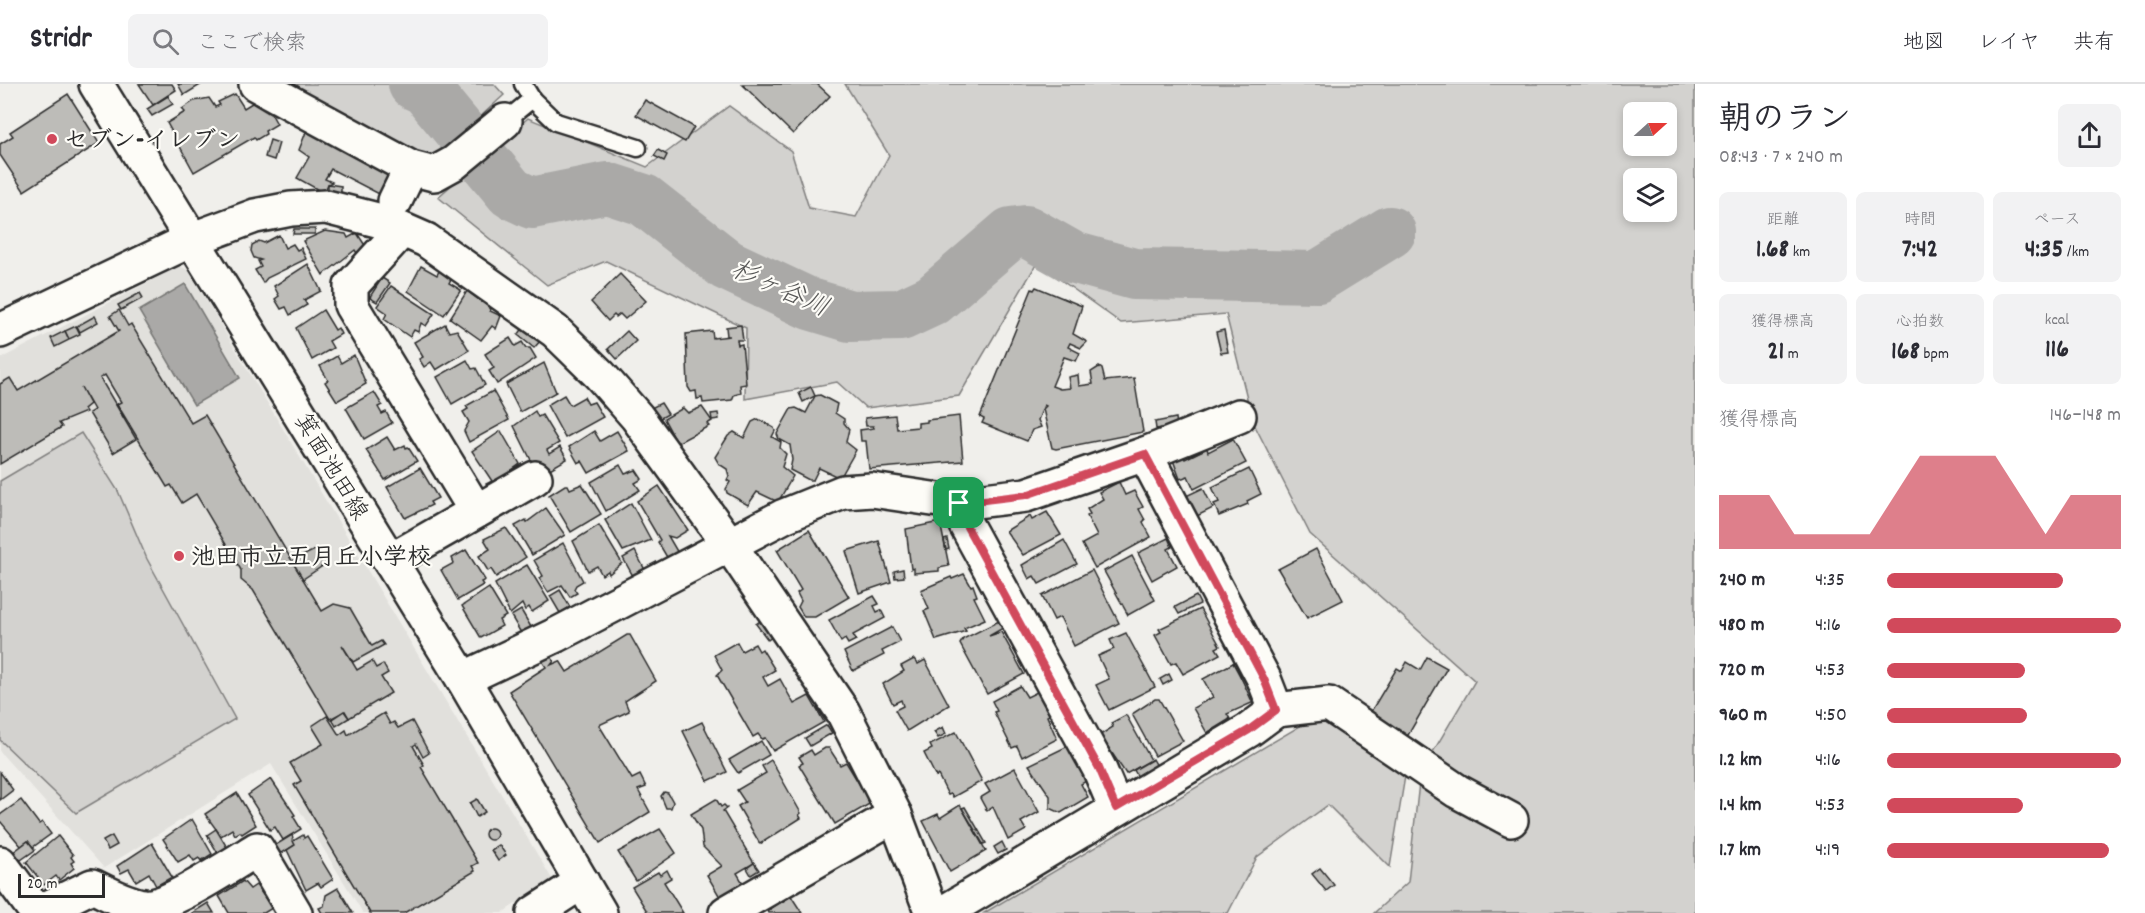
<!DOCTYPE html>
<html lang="ja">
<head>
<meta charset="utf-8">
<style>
  body { margin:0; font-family:Dekko,"Klee One",sans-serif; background:#f2f2f3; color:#2b2b33; height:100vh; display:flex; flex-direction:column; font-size:22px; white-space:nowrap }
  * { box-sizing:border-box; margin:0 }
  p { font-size:20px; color:#7c7c81 }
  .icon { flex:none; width:33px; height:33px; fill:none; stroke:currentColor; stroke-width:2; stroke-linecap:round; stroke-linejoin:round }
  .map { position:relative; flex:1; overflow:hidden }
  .sheet { display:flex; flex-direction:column; background:#fff; width:450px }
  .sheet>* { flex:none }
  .needle { width:39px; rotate:69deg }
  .buttons { position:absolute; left:1623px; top:18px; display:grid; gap:12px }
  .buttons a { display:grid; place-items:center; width:54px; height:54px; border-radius:9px; background:#fff; box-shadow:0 3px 9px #0003; font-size:30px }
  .scale { position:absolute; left:18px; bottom:15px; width:87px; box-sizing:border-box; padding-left:6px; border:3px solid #2b2b2b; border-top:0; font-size:16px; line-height:21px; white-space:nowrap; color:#2b2b2b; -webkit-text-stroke:4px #fdfcf7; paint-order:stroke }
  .pin { position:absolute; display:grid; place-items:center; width:51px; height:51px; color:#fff; margin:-26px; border-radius:12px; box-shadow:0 3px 9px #0006 }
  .round { display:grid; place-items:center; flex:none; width:63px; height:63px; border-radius:9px; background:#f2f2f3 }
  .summary { display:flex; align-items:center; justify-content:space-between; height:102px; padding:0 24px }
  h1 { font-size:33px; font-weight:800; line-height:45px }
  .figures { display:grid; grid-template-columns:repeat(3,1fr); gap:9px; height:102px; padding:6px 24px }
  .figures div { display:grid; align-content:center; border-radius:9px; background:#f2f2f3; text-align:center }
  .figures b { font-size:26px; font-weight:800 }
  .figures small { font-size:16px; font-weight:400 }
  .figures p { font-size:16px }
  .chart { height:168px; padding:12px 24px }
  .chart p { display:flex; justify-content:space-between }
  .chart svg { width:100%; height:108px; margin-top:6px; fill:#d1495b; opacity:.7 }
  ul { padding:0 24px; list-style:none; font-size:20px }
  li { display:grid; grid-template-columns:96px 72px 1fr; align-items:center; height:45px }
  li i { height:15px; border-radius:8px; background:#d1495b }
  header { display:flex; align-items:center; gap:36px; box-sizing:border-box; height:84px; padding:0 30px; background:#fff; border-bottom:2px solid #e1e1e2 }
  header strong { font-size:28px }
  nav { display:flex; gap:33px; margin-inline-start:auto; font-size:21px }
  .search { width:420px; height:54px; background:#f2f2f3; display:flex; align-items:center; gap:15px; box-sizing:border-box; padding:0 21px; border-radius:9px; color:#7c7c81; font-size:22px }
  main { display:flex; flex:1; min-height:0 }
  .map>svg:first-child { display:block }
  .built { fill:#e1e0dc }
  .green { fill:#d3d2cf; stroke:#7f7e7d; stroke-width:1.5; fill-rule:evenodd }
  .water { fill:#aaa9a7; stroke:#777775; stroke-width:1.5 }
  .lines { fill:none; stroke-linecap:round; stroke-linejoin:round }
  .river { stroke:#aaa9a7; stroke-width:52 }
  .building { fill:#bdbcb8; stroke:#2b2b2b; stroke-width:1.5 }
  .lane-casing { stroke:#2b2b2b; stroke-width:21 }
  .street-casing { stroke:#2b2b2b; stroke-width:38 }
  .primary-casing { stroke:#2b2b2b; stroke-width:38 }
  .lane { stroke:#fdfcf7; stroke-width:16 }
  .street { stroke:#fdfcf7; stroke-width:33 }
  .primary { stroke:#fdfcf7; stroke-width:33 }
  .route-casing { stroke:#fff; stroke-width:12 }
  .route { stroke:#d1495b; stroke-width:8 }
  .poi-dot { fill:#d1495b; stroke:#fdfcf7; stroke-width:2 }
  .labels { text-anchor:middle; stroke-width:4.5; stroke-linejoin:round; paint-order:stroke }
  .poi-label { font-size:24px; font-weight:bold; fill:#2b2b2b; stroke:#fdfcf7; text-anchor:start }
  .street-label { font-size:24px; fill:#2b2b2b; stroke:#fdfcf7 }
  .water-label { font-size:26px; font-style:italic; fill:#575756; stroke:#fdfcf7 }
</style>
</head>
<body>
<header>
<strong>Stridr</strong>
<div class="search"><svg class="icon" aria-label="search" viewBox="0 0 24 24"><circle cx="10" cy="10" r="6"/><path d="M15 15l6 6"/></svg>ここで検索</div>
<nav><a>地図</a><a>レイヤ</a><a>共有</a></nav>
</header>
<main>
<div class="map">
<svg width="1695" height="829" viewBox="0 0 1695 829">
  <rect width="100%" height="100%" fill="#f0efeb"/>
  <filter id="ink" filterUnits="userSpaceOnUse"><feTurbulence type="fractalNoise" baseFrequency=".0167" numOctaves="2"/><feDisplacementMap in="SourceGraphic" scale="12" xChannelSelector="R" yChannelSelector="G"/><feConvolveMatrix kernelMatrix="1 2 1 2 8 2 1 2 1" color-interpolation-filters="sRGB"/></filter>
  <g filter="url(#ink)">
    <path class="built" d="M180,182L188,186L552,795L502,829H363L271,680L104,784L0,668V275Z"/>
    <g class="green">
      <path d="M291,0H494L504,11L431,78Z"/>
      <path d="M845,0H1695V829H1374L1408,798L1420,690L1475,597L1310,450L1253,338L1226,230L1121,239L1037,179L959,312L866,324L837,298L745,315L746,244L606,177L547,201L438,113L528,34L647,83L729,22L791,67L809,124L856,133L889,71ZM1634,28H1666V62H1634ZM1634,94H1666V128H1634Z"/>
      <path d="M81,349L118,407L147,475L235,635L76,729L0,656V397Z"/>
      <path d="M1317,632L1406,686L1390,783L1328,721L1257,773L1228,829H984Z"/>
    </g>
    <path class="water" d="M185,200L240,294L194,321L139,227Z"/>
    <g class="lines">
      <path class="river" d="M414,0L425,5L511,109L532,119L607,104L644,116L727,181L810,220L850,232L901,231L933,216L1011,149L1026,147L1072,173L1134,190L1317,193L1390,148"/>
    </g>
    <g class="building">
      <path d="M139,0H172L176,6L153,21Z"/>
      <path d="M178,0H202L184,11Z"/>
      <path d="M742,0H817L830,12L793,50Z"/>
      <path d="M68,10L99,59L24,107L0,71V60L13,52L10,48Z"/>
      <path d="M235,10L244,24L252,19L272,31L277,40L265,47L266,50L256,56L254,53L194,88L167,39L185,28L182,25L194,17L209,14L215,23L220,21L218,18Z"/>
      <path d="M168,12L173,20L152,32L147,25Z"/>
      <path d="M645,16L694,43L685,58L636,31Z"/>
      <path d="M306,48L316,50L396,92L385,113L331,85L325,95L332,98L328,100L324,109L297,94L309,73L299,66Z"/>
      <path d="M270,56L279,59L274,76L265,73Z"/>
      <path d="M658,66L667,71L664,77L654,72Z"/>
      <path d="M328,100L341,102V110L328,109Z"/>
      <path d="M294,145H315V150H293Z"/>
      <path d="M325,147L346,150L348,154L357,149L366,163L358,171L355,166L323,191L303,157Z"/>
      <path d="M279,151L285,164L293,160L297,166L301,164L306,175L267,194L263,199L255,186L261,183L258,177L261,176L254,174L251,167L252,161L259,157L264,159Z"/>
      <path d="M308,180L321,207L304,216L307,221L290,231L286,223L281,225L275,215L279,212L274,202Z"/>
      <path d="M421,182L437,191L439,187L451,195L449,199L461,206L444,231L408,207Z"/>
      <path d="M620,190L646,217L625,235L620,230L616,233L614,231L608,237L591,218Z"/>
      <path d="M382,194L390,199L377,218L370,214L371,211Z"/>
      <path d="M391,202L434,230L426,242L421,239L418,248L414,246L410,253L384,235L387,229L377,222Z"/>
      <path d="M1036,203L1082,222L1073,250L1087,258L1081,264L1070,259L1068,263L1080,269L1076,277L1064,273L1052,302L1060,305L1070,304L1068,293L1078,291L1079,302L1093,300L1091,288L1099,283L1102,285L1105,297L1134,294L1143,348L1056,365L1052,364L1043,325L1046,322L1044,321L1038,336L1041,343L1032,346L1027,357L982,339L984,335L980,333L1032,205L1034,206Z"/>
      <path d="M467,207L491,225L490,227L501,232L496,245L492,242L481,256L450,234Z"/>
      <path d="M140,209L143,214L121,226L118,221Z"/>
      <path d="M119,226L128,242L131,240L191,339L205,331L322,527L334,520L350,524L372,562L381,557L384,561L353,578L342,561L357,586L372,577L376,584L383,580L388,589L381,593L391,609L349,634L345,627L330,635L253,506L241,496V486L196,410L182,419L171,401L167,403L117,320L121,318L105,291L100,294L136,355L113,369L89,329L94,326L81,303L90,320L84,325L86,328L59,339L62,343L0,380V300L10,294L18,307L119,247L110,232Z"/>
      <path d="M323,226L335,246L338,244L341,250L329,257L333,264L312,276L296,244Z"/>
      <path d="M95,232L98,238L80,248L77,242Z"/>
      <path d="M445,240L449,248L457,246L469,266L436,286L431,278L424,283L419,275L423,273L414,258Z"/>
      <path d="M741,241L743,256H737L738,261L742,260L746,300L740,301L741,309L734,311L732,316L703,319L702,314L697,315L696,307L691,308L688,303L686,250L712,247L713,254L730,252H727L726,243Z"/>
      <path d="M76,242L80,250L69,255L65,247Z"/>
      <path d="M524,243L541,256L534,264L518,251Z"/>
      <path d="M1224,246L1228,268L1221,269L1216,248Z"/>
      <path d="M65,247L69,256L55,263L51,254Z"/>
      <path d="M627,247L636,257L617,275L608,265Z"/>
      <path d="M510,254L515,262L522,258L526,264H530L536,274L497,300L489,287L494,284L485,270Z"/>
      <path d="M354,271L366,300L337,317L325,298L328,296L320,282L337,272L341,279Z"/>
      <path d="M467,276L472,285L476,284L485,301L452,320L437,293Z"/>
      <path d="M544,279L556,308L520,328L506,300Z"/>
      <path d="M811,303L815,312L803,318L799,309Z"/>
      <path d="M493,307L509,336L469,358L464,347L469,338L463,328L468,325L466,322Z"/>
      <path d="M374,308L382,321L378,323L382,330L386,328L392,339L364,355L346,324Z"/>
      <path d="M564,311L570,321L584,313L588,320L594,318L603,333L565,354L547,321Z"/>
      <path d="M820,311L837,320L835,329L844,335V339L849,345L846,358L856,366L840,394L819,384L813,396H809L790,386L792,376L790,361L779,355L777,350L791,325L796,324L806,329L815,312Z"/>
      <path d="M661,319L668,330L657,336L651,324Z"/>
      <path d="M702,323L712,337L707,340L709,342L677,359L664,335L683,324L688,329Z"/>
      <path d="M535,327L538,333L542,331L559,359L547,366L549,370L560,363L567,375L543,389L536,376L532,378L514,342Z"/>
      <path d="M718,329L719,335L712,336L711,330Z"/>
      <path d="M895,331L897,345L918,343V339L927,338V336L959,332L963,377L869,385L866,357H861L860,346L874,344L873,342H866L865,334Z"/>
      <path d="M1176,334L1177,342L1156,345L1155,338Z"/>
      <path d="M758,335L774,344L775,347L772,353L781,358L780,364L786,370L782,383L793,392L778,418L757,408L748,421L727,409L726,405L730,398L727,396L729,392L727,385L719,380L715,373L728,352L734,348L744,354L752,338Z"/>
      <path d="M501,347L520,380L512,386L516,393L490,407L486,400L492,397L472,367Z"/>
      <path d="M594,347L600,357L617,347L629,367L589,389L582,377L578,379L569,363Z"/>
      <path d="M387,353L395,366L405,361L406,364L408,363L417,377L385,396L366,366Z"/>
      <path d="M1233,355L1246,379L1194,405L1188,392L1180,395L1173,376L1183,371L1185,375L1207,364L1208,368Z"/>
      <path d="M620,381L625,390L636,386L642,395L635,399L640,406L606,427L591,398Z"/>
      <path d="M420,384L438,414L430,418L432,421L405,434L387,403Z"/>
      <path d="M1249,385L1261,410L1247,417L1248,420L1219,432L1214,420L1219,418L1212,403Z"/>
      <path d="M1119,398L1125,411L1134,407L1143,423L1139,425L1145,436L1143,438L1151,453L1095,484L1082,460L1097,452L1087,432L1090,430L1087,425L1103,415L1099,408Z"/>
      <path d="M582,400L601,430L571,448L549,411L565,401H568L570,405Z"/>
      <path d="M659,402L688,446L675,454L668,452L678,469L668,475L658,458L660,456L637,417Z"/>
      <path d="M1203,404L1213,424L1197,432L1186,412Z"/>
      <path d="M631,419L651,456L623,467L605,436Z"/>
      <path d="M546,424L565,451L532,471L515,442L526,436L527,438Z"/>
      <path d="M1047,428L1061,451L1023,471L1006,447L1030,432L1032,436Z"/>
      <path d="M940,438L949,482L939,484V487L914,489V484L911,485L906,445Z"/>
      <path d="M599,441L622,479L609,490L608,487L602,491L597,482L588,487L573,457Z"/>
      <path d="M506,444L526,473L496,493L491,485L488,487L479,472L490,465L484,455Z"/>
      <path d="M809,446L849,513L815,533H804L798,523L801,517L797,509L801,506L777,466Z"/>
      <path d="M1168,454L1172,463L1168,465L1177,482L1152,496L1138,469Z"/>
      <path d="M947,455L949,465L946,466L944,456Z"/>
      <path d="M1064,456L1077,480L1039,500L1034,492L1029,495L1022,481Z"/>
      <path d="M879,457L891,498L859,509L846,467Z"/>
      <path d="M563,459L583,497L576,501L574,505L577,509L570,513L562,501L548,508L539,494L543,492L534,476Z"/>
      <path d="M319,464L327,479L303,495L292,477Z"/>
      <path d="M1316,465L1343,516L1307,534L1278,485Z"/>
      <path d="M466,466L485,496L481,498L483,501L458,516L441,486L454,479L452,474Z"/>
      <path d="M635,467L645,486L633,492L623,474Z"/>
      <path d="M1132,472L1155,516L1128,531L1104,487Z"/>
      <path d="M527,481L549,517L532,528L529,523L525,526L522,520L510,530L495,500Z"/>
      <path d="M903,485L904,493L895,494L894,487Z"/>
      <path d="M1092,486L1119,539L1074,562L1060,533L1054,536L1042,512Z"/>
      <path d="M964,490L971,502L973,501L977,512L974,513L985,535L964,544L966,547L936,556L924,527L929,525L921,506L951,493L952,495Z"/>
      <path d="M489,504L506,532L499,536L502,542L481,554L462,522Z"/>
      <path d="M560,506L570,523L560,529L550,512Z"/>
      <path d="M874,512L879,520L874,522L877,528L881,526L885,534L853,551L856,556L848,560L845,555L841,558L829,536Z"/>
      <path d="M1196,512L1200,520L1179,530L1175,523Z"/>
      <path d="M1200,525L1220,562L1216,564L1220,570L1183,590L1176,578L1171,580L1155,551L1161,548L1159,545Z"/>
      <path d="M521,526L531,543L521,549L511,532Z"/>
      <path d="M763,535L774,551L768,556L756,540Z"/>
      <path d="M999,537L1003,544L989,552L1001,548L1024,590L987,610L960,560L963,555Z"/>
      <path d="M892,543L900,558L882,567L884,571L853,587L844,568Z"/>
      <path d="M1126,549L1155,603L1109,626L1096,601L1109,595L1098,572L1114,565L1110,556Z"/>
      <path d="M627,551H630L656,597L625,617L629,627L599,641L632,695L640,691L646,703L638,706L650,728L600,759L509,607L543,585L546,583L542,577L550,571L554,577L551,581L560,577L567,588Z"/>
      <path d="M737,558L742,567L755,560L759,567L762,565L775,586L763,593L768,602L780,595L794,620L809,612L824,638L773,667L765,654L762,655L758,650L753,653L717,591L722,586L714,571Z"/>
      <path d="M1427,573L1447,584L1404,658L1390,650L1394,643L1370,629L1397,584L1402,587L1407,578L1420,586Z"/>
      <path d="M914,575L918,580L925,576L949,621L907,647L895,626L903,622L901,616L893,620L883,600L904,587L901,582Z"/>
      <path d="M1237,576L1244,588L1240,591L1233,579Z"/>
      <path d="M1233,579L1254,618L1227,630L1230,635L1207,649L1193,624L1213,613L1203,595Z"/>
      <path d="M1244,588L1258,613L1255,624L1240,591Z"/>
      <path d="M1169,590L1172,596L1163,601L1160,595Z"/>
      <path d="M1020,602L1027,613L1043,605L1051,630L1047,632L1057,655L1022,673L1017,662L1012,664L994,628L997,627L992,617Z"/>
      <path d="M1155,615H1159L1183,657L1155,672L1132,630Z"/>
      <path d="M821,621L829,636L826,638L817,624Z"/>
      <path d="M344,627L349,634L336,642L332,635Z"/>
      <path d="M384,629L390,640L394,638L398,644L412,637L429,669L423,673L416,660L413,662L424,681L421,683L478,779L472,782L475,787L404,829H370L294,701L301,697L290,679L323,660L312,642L327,632L339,651L346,646L348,651Z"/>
      <path d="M1126,631L1151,676L1126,690L1100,651L1113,643L1111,639Z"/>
      <path d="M702,638L727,688L708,697L683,647Z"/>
      <path d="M827,641L832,649L810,662L805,654Z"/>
      <path d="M943,643L946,650L938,654L934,648Z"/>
      <path d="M956,648L982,697L953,713L951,710L948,711L938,691L936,693L924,669L932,665L930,661Z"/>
      <path d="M761,657L769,671L738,689L729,676Z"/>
      <path d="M1068,662L1088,696L1081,700L1088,713L1061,729L1050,724V712L1029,681Z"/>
      <path d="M825,664H829L840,681L846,678L871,719L835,740L799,681L803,679L799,673L811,666L814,671Z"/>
      <path d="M1153,675L1158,684L1139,695L1134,686Z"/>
      <path d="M771,676L801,729L799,731L801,734L760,760L738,722L745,718L737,706L766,689L762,682Z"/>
      <path d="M1015,684L1039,728L1021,738L1026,746L1008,756L993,723L987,727L980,714L990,708L985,700Z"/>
      <path d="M0,688L13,706L0,716Z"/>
      <path d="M271,695L295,731L293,732L301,745L283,756L275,743L270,746L248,711Z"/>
      <path d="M664,708L668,709L673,718L671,724H666L661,712Z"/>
      <path d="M237,709L256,741L242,750L240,748L235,751L232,745L221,752L205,730Z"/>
      <path d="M477,715L485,728L477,733L470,719Z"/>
      <path d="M716,715L721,723L724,721L727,724L723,727L754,779L737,789L743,799L720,813L707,791L722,782L703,763L701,746L691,730Z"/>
      <path d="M21,716L39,740L42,738L51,750L33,763L28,757L21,762L0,737V731Z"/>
      <path d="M960,721L986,767L950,788L923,737L938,730L940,734Z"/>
      <path d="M965,723L986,759L983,760L962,724Z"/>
      <path d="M192,735L212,770L201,777L199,774L194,777L190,771L178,778L163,755Z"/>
      <circle cx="491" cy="750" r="6"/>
      <path d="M216,745L228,765L219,771L207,751Z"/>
      <path d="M660,745L676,769L636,797L618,768Z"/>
      <path d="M292,751L295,761L279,771L274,762Z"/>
      <path d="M303,751L304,754L307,752L333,795L321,803L318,799L306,806L287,766L295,761L293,757Z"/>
      <path d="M58,752L73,771L71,773L74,777L71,779L74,784L59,796L56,792L44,801L26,778Z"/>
      <path d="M112,752L117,761L108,766L103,757Z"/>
      <path d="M28,757L35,766L18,778L12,769Z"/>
      <path d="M1002,758L1006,766L998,770L994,763Z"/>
      <path d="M152,759L172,793L156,802L149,789L136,797L129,785L121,789L117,782Z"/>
      <path d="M499,761L506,771L498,777L491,766Z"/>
      <path d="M754,779L759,786L751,791L747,784Z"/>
      <path d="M1320,784L1334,801L1326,807L1312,790Z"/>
      <path d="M667,786L671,794L664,798L683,829H648L632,803L658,788L660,791Z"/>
      <path d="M243,797L250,805L256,801L272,824L264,829H229L219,812Z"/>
      <path d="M338,804L353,829H322L319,824L324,822L326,811Z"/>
      <path d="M791,812L802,829H769L767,827Z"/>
      <path d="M208,819L214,829H192Z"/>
    </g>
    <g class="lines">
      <defs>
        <g id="lane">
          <path d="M532,15L556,38L638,64"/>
          <path d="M505,37L532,15L523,0"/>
        </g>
        <g id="street">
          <path d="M256,0L411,84L434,90L454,79L505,37"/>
          <path d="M395,117L411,84"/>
          <path d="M402,146L351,202V221L476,427"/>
          <path d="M0,247L193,155L255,132L291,125L326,123L385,138L426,156L555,247L600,291L637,333L729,460L843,628L895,731L932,829"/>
          <path d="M959,419L966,441L1099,684L1116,724"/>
          <path d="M390,477L535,394"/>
          <path d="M463,595L556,551L784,432L843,408L872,406L959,419L1026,411L1145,370L1239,332"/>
          <path d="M1276,626L1329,620L1457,707L1511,736"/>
          <path d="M0,779L37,829"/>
          <path d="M37,829L92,802C108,809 126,820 144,822C165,825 236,778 257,765L295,829"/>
          <path d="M534,829L582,798"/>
          <path d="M726,829L895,731"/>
          <path d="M943,829L1249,646L1276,626L1264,595L1145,370"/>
        </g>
        <path id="primary" d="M96,0L463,595L600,829"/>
      </defs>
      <use href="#lane" class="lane-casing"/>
      <use href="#street" class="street-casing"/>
      <use href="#primary" class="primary-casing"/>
      <use href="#lane" class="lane"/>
      <use href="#street" class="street"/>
      <use href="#primary" class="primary"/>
    </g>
  </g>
  <g class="lines" filter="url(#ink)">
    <defs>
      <path id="route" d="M1145,370L1264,595L1276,626L1249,646L1116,724L1099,684L966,441L959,419L1026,411Z"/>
    </defs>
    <use href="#route" class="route-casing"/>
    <use href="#route" class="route"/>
  </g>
  <g class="poi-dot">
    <circle cx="52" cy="55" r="6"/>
    <circle cx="179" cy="472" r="6"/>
  </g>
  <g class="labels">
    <g class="poi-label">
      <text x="64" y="63">セブン-イレブン</text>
      <text x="191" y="480">池田市立五月丘小学校</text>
    </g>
    <g class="street-label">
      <text transform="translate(332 382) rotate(59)" y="8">箕面池田線</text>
    </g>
    <g class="water-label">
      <text transform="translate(781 203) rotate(24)" y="9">杉ヶ谷川</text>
    </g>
  </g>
</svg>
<div class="buttons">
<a><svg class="needle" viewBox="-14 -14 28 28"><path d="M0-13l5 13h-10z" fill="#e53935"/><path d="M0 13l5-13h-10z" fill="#7c7c81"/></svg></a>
<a><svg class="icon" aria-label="layers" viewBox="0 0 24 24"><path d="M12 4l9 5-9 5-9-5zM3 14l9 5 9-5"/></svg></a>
</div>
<div class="scale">20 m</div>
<div class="pin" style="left:959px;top:419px;background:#1e9e55"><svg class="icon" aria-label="arrive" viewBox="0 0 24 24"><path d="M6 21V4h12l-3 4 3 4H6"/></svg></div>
</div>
<section class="sheet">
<div class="summary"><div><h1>朝のラン</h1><p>08:43 · 7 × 240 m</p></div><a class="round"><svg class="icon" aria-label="share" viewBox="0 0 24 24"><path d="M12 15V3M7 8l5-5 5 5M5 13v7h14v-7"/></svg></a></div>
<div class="figures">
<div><p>距離</p><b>1.68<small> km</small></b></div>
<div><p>時間</p><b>7:42</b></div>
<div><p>ペース</p><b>4:35<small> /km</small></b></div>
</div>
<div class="figures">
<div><p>獲得標高</p><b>21<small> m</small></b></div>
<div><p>心拍数</p><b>168<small> bpm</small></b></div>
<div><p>kcal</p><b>116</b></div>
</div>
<div class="chart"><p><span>獲得標高</span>146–148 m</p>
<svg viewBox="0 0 160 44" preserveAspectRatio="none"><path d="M0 44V22L10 22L20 22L30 38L40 38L50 38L60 38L70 22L80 6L90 6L100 6L110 6L120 22L130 38L140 22L150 22L160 22V44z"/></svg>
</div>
<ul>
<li><b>240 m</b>4:35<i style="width:75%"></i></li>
<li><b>480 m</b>4:16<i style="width:100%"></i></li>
<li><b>720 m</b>4:53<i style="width:59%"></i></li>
<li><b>960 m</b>4:50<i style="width:60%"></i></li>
<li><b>1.2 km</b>4:16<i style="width:100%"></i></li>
<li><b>1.4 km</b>4:53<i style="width:58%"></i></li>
<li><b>1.7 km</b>4:19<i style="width:95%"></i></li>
</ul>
</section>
</main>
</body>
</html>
